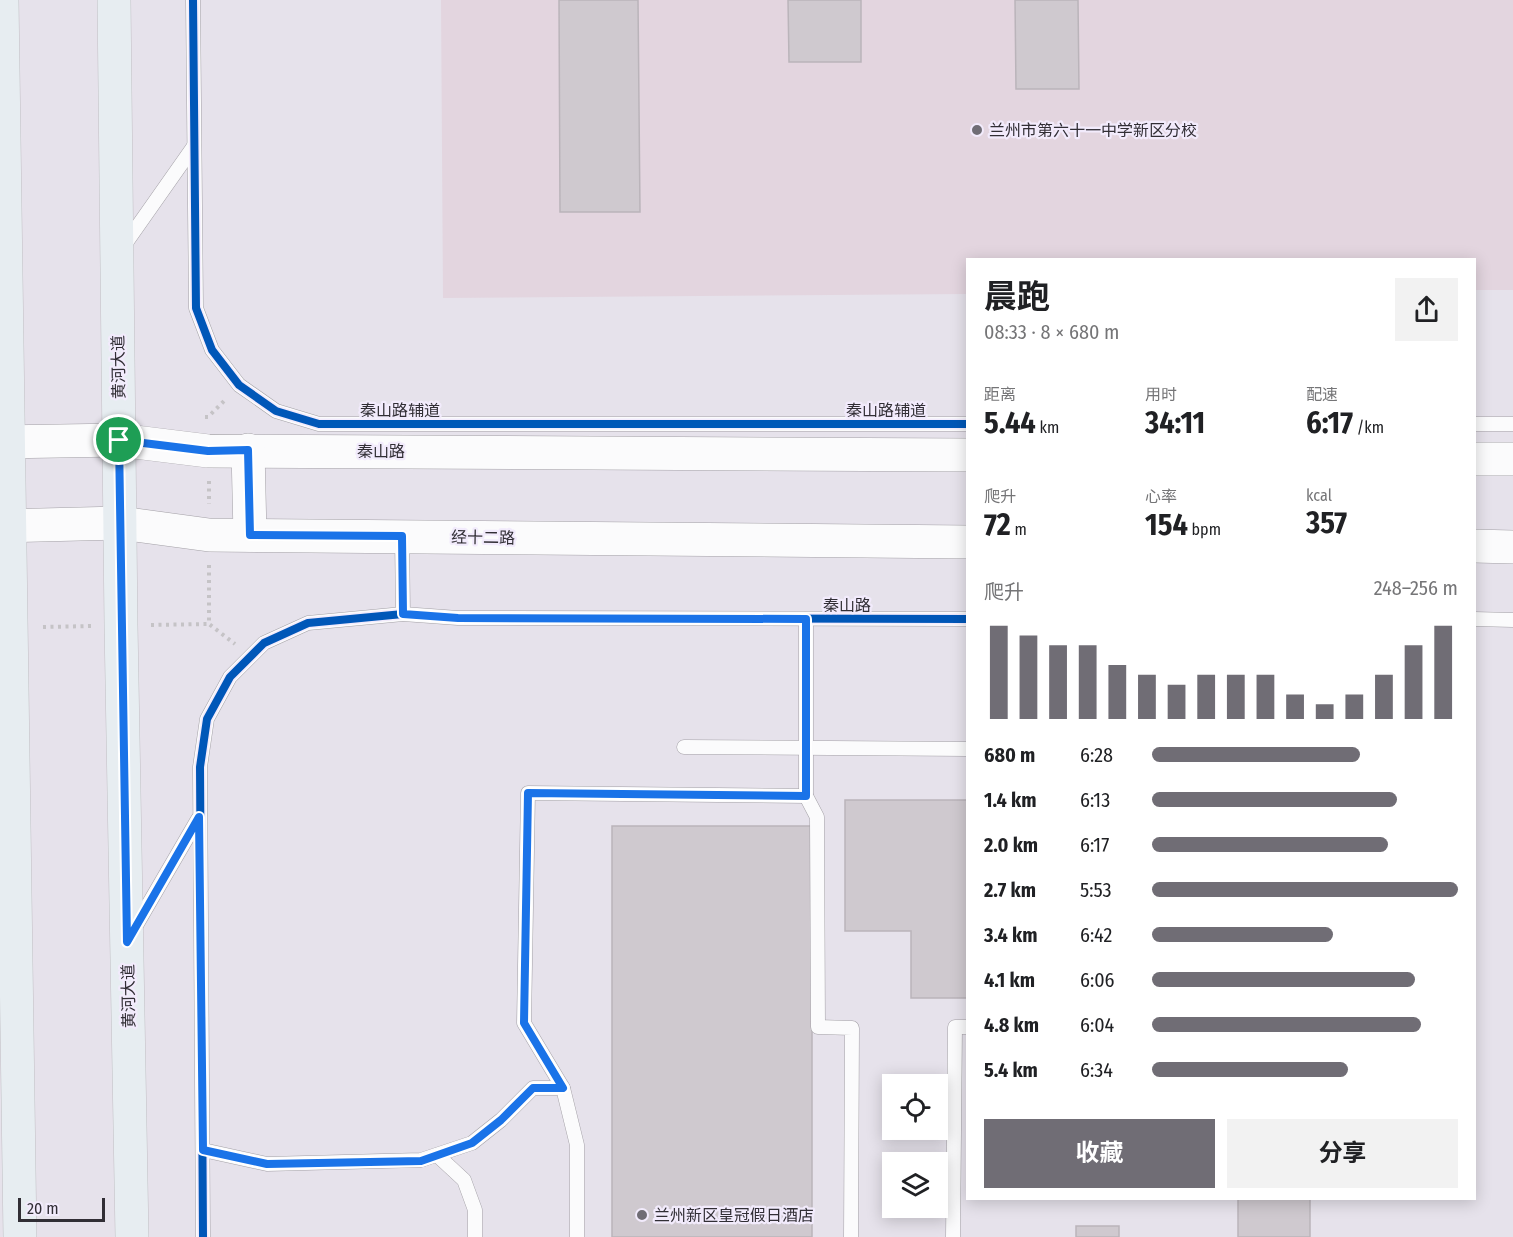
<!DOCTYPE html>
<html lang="zh">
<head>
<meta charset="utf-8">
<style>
  body { margin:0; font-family:"Fira Sans Condensed","Noto Sans SC",sans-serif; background:#f2f2f2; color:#202124; height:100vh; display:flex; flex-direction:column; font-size:22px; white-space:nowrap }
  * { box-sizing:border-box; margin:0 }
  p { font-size:20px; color:#757577 }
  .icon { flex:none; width:33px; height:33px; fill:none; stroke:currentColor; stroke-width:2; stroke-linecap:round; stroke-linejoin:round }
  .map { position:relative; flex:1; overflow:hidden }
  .sheet { position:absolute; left:966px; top:258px; width:510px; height:942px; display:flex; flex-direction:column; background:#fff; border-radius:0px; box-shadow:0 3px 15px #0003 }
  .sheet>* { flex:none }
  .tools { position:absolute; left:882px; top:1074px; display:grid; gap:12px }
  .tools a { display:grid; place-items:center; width:66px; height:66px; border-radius:0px; background:#fff; box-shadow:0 3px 15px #0003; font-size:30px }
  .scale { position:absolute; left:18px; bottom:15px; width:87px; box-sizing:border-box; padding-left:6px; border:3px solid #312e35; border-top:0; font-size:16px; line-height:21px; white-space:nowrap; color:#312e35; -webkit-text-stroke:4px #f2ebfc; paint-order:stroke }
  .pin { position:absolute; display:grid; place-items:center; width:51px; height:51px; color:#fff; margin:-26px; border:3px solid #fff; border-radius:50%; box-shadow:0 2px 6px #0007 }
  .round { display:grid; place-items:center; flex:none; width:63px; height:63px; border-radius:0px; background:#f2f2f2 }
  .summary { display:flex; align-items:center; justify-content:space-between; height:102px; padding:0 18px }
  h1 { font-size:33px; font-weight:700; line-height:45px }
  .figures { display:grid; grid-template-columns:repeat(3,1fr); gap:9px; height:102px; padding:6px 18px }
  .figures div { display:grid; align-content:center }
  .figures b { font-size:30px; font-weight:700 }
  .figures small { font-size:16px; font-weight:400 }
  .figures p { font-size:16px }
  .chart { height:168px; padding:12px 18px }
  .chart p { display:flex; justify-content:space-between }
  .chart svg { width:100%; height:108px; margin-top:6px; stroke:#706d75; stroke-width:6 }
  .button { display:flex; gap:12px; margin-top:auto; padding:12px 18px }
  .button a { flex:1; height:69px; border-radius:0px; background:#706d75; color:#fff; font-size:24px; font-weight:700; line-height:69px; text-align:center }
  .button a+a { background:#f2f2f2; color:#202124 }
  ul { padding:0 18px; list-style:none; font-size:20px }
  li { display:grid; grid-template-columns:96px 72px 1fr; align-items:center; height:45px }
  li i { height:15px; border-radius:8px; background:#706d75 }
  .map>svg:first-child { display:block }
  .education { fill:#e3d5df }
  .building { fill:#cfc9cf; stroke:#bab4ba; stroke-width:1.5 }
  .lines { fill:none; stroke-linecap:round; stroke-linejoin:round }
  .lane-casing { stroke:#a3a0a6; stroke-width:15 }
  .secondary-casing { stroke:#a3a0a6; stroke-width:34 }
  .primary-casing { stroke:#c1bfc4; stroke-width:34 }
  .path { stroke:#c5c3c6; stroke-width:4; stroke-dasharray:3 4.5; stroke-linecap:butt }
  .lane { stroke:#fbfbfc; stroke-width:14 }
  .secondary { stroke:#fbfbfc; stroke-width:33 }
  .primary { stroke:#e7edf1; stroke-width:33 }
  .cycleway-casing { stroke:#f2ebfc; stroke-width:11 }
  .cycleway { stroke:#0057b8; stroke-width:8 }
  .route-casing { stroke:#fff; stroke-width:12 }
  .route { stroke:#1a73e8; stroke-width:8 }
  .poi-dot { fill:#706d75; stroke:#f2ebfc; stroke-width:2 }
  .labels { text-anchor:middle; stroke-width:4.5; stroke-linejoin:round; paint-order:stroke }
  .poi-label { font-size:16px; fill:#312e35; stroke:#f2ebfc; text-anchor:start }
  .street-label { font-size:16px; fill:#312e35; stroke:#f2ebfc }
</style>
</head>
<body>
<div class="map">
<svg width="1513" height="1237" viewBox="0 0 1513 1237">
  <rect width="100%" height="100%" fill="#e6e2eb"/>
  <path class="education" d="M441,0H1513V290H1475L1474,260H968L967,294L443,298Z"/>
  <g class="building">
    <path d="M559,0H638L640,212H560Z"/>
    <path d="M788,0H861V62H789Z"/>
    <path d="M1015,0H1078L1079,89H1016Z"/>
    <path d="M845,800H968V998H911V931H845Z"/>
    <rect x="612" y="826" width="200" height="411"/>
    <rect x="1238" y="1198" width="72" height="39"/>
    <rect x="1076" y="1226" width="43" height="11"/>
  </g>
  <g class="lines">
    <defs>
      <g id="lane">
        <path d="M193,0L196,308L212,350L239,385L276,411L319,424H968"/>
        <path d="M123,247L194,146"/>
        <path d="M1474,424H1513"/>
        <path d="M402,536L403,614"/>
        <path d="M1474,619L1513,620"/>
        <path d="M684,747L968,749"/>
        <path d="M806,796L817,817L818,1027L852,1028L851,1237"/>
        <path d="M134,929L198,819"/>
        <path d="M203,1150L267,1164L421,1160L472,1143L501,1120L533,1088H563"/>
        <path d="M437,1155L464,1180L475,1210V1237"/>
        <path d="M203,1237L200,767L207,719L230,677L264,643L308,623L403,614L458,618L968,619"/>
        <path d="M577,1237V1145L563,1088L524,1023L528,793L806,796V619"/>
        <path d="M953,1237L955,1027H968"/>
      </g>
      <g id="secondary">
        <path d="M0,442L119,440L208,451L968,455"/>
        <path d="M248,450L250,535"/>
        <path d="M1474,459H1513"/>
        <path d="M0,526L120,523L209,535L968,542"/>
        <path d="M1474,546L1513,547"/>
      </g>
      <g id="primary">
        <path d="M2,0L20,1237"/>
        <path d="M114,0L121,625L132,1237"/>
      </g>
    </defs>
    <use href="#lane" class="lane-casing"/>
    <use href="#secondary" class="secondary-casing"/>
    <use href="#primary" class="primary-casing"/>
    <g class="path">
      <path d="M205,417H208L226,399"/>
      <path d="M209,481V504"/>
      <path d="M209,565V624L235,644"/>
      <path d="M151,625L209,624"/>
      <path d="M43,627L92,626"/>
    </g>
    <use href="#lane" class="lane"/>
    <use href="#secondary" class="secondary"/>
    <use href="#primary" class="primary"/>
    <defs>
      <g id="cycleway">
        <path d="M193,0L196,308L212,350L239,385L276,411L319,424H968"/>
        <path d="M203,1237L200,767L207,719L230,677L264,643L308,623L403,614L458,618L968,619"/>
      </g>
    </defs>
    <use href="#cycleway" class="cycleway-casing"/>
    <use href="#cycleway" class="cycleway"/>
  </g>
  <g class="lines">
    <defs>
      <path id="route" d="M119,440L208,451L248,450L250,535L402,536L403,614L458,618L806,619V796L528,793L524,1023L563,1088H533L501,1120L472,1143L421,1161L267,1164L203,1150L199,817L127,942Z"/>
    </defs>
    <use href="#route" class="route-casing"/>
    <use href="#route" class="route"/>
  </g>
  <g class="poi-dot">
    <circle cx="977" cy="130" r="6"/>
    <circle cx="642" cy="1215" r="6"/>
  </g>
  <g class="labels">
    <g class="poi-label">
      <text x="989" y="136">兰州市第六十一中学新区分校</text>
      <text x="654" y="1221">兰州新区皇冠假日酒店</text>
    </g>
    <g class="street-label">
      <text transform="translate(118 367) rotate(-91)" y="6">黄河大道</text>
      <text x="400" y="416">秦山路辅道</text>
      <text x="886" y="416">秦山路辅道</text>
      <text x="381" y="457">秦山路</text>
      <text transform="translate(483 537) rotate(1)" y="6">经十二路</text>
      <text x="847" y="611">秦山路</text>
      <text transform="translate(128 996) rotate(-91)" y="6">黄河大道</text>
    </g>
  </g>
</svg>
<div class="tools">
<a><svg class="icon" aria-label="locate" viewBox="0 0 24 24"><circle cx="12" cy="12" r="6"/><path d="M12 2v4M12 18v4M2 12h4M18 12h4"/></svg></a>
<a><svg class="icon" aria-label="layers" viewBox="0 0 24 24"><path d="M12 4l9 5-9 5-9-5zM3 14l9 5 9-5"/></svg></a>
</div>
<div class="scale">20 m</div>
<div class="pin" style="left:119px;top:440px;background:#1e9e55"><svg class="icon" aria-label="arrive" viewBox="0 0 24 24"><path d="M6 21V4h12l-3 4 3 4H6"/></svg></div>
<section class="sheet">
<div class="summary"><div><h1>晨跑</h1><p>08:33 · 8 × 680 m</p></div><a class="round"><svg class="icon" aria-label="share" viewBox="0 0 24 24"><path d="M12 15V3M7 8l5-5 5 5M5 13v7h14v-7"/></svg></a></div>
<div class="figures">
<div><p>距离</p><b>5.44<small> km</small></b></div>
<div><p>用时</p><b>34:11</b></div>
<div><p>配速</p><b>6:17<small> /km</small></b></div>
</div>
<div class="figures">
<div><p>爬升</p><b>72<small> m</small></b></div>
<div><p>心率</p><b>154<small> bpm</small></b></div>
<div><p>kcal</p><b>357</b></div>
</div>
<div class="chart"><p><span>爬升</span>248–256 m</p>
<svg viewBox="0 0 160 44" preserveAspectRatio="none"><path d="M5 44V6M15 44V10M25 44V14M35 44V14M45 44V22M55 44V26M65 44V30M75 44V26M85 44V26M95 44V26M105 44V34M115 44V38M125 44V34M135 44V26M145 44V14M155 44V6"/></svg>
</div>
<ul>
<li><b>680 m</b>6:28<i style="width:68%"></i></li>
<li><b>1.4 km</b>6:13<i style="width:80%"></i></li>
<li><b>2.0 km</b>6:17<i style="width:77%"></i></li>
<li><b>2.7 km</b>5:53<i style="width:100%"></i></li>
<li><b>3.4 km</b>6:42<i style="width:59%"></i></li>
<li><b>4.1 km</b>6:06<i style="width:86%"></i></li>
<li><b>4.8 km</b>6:04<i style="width:88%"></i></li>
<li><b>5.4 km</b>6:34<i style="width:64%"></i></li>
</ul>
<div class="button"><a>收藏</a><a>分享</a></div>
</section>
</div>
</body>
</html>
